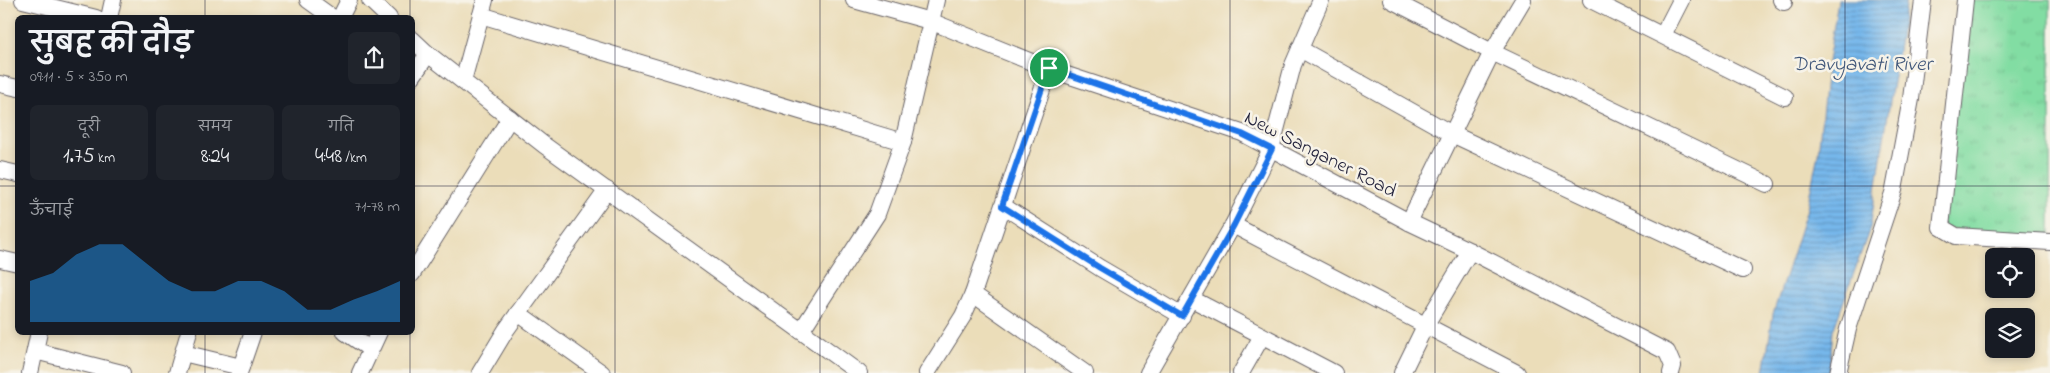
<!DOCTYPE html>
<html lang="hi">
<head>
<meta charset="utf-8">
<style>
  body { margin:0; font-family:"Indie Flower","Playpen Sans Deva",sans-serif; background:#20242c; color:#f1f3f6; height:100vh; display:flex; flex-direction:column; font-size:19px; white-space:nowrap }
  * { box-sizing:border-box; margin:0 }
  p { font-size:16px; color:#9ea1a6 }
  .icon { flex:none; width:28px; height:28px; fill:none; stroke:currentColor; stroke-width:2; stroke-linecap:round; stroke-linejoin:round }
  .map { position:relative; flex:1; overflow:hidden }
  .details { position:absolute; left:15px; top:15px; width:400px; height:320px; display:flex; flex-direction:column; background:#171b24; border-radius:8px; box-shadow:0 2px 8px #0003 }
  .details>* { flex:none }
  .fabs { position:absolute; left:1985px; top:248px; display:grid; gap:10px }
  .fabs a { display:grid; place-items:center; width:50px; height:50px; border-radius:8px; background:#171b24; box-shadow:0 2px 8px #0003; font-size:25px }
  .pin { position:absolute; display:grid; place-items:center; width:42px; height:42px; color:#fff; margin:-21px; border:2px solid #fff; border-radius:50%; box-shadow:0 1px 5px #0007 }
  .round { display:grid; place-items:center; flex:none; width:52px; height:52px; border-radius:8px; background:#20242c }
  .overview { display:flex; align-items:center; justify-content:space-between; height:85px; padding:0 15px }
  h1 { font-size:28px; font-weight:600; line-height:38px }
  .stats { display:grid; grid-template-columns:repeat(3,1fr); gap:8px; height:85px; padding:5px 15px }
  .stats div { display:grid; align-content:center; border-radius:8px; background:#20242c; text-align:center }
  .stats b { font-size:21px; font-weight:600 }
  .stats small { font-size:14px; font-weight:400 }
  .stats p { font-size:14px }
  .chart { height:140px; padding:10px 15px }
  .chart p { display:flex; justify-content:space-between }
  .chart svg { width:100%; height:90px; margin-top:5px; fill:#1f6fb2; opacity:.7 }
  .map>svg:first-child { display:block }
  .grass { fill:url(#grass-tufts); stroke:#52806f }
  .water { fill:url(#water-rules); stroke:#4c6c93 }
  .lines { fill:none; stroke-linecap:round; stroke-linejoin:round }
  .minor-casing { stroke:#686367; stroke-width:18 }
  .minor { stroke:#fff; stroke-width:16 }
  .route-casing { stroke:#fff; stroke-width:10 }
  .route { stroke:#1a73e8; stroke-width:6 }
  .grid { fill:none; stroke:#22223b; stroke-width:1; stroke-opacity:0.55 }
  .labels { text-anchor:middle; stroke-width:5; stroke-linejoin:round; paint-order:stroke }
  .street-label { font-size:20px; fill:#22223b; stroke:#f7f3e8 }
  .water-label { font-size:21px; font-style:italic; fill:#3f5679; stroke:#f7f3e8 }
</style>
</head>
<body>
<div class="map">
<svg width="2050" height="373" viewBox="0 0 2050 373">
  <defs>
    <pattern id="grass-tufts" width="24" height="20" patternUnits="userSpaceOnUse" patternTransform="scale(1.25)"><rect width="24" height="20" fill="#82dda3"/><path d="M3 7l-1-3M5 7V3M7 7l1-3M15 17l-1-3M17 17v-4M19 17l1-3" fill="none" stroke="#70bd8d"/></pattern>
    <pattern id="water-rules" width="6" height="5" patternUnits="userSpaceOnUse" patternTransform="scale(1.25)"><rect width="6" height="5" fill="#76b7eb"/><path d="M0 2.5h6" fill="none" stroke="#6094c0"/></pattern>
  </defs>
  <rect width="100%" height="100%" fill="#f7f3e8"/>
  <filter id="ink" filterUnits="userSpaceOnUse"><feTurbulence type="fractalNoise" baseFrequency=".02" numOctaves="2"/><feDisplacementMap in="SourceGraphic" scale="10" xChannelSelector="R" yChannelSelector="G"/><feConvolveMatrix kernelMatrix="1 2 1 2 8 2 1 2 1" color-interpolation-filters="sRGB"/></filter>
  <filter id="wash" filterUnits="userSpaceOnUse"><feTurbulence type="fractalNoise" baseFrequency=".0096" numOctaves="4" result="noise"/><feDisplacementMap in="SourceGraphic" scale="20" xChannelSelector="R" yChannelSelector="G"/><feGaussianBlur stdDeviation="1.12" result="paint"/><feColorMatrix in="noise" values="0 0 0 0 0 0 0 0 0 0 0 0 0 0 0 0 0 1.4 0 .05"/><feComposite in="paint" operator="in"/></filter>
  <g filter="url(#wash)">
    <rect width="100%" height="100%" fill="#ebddb9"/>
    <path class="grass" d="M1965,0H2050V243L1941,227Z"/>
    <path class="water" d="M1838,0H1906L1870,228L1833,331L1829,373H1764L1773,314L1806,212L1818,154L1827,68Z"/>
  </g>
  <g filter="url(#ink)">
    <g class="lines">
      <defs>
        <g id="minor">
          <path d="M23,0L96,18"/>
          <path d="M308,0L333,18"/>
          <path d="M370,0L389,18"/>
          <path d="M854,0L930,21L1049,69L1242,133L1409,222L1470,251L1667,352L1673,366L1671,373"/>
          <path d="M1391,0L1492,52L1767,184"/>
          <path d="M1591,0L1785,97"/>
          <path d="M1781,0L1784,2"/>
          <path d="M1965,0L1941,227L1956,236L2050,242"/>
          <path d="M481,15L903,142"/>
          <path d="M109,18L113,0"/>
          <path d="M340,18L349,0"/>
          <path d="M1663,35L1681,0"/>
          <path d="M412,39L428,54L544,145L859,373"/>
          <path d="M1300,49L1452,134L1743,270"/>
          <path d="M412,77L428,54"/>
          <path d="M463,81L485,0"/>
          <path d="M0,84L18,88"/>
          <path d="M0,170L18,174"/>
          <path d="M1003,206L1100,268L1182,316"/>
          <path d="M1409,222L1492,52L1523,0"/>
          <path d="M1233,225L1517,373"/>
          <path d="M0,259L18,263"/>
          <path d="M412,274L510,118"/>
          <path d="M973,294L1085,373"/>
          <path d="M1192,299L1334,373"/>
          <path d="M518,313L602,373"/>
          <path d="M801,331L877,214L903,142L936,0"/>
          <path d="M345,332L370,349"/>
          <path d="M35,351L122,373"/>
          <path d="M183,353L241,367"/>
          <path d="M30,373L39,332"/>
          <path d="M177,373L189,332"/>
          <path d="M239,373L253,332"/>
          <path d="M360,373L379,332"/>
          <path d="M480,373L506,330L607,190"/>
          <path d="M927,373L963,316L973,294L1049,69"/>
          <path d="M1148,373L1233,225L1271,149L1293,65L1321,0"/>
          <path d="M1241,373L1262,336"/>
          <path d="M1402,373L1426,324L1470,251"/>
          <path d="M1838,373L1848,329L1894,190L1911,99L1923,0"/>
        </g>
      </defs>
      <use href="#minor" class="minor-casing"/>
      <use href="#minor" class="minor"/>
    </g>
  </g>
  <g class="lines" filter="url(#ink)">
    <defs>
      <path id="route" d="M1049,68L1242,134L1272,149L1234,225L1182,316L1100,268L1002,206Z"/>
    </defs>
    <use href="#route" class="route-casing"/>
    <use href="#route" class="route"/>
  </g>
  <path class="grid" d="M205,0V18M410,0V18M615,0V373M820,0V373M1025,0V373M1230,0V373M1435,0V373M1640,0V373M1845,0V373M0,186H18M412,186H2050M205,332V373M410,332V373"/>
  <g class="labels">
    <g class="street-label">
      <text transform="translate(1321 153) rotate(27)" y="7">New Sanganer Road</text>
    </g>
    <g class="water-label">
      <text x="1862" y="70">Dravyavati River</text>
    </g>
  </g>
</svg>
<div class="fabs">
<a><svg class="icon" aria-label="locate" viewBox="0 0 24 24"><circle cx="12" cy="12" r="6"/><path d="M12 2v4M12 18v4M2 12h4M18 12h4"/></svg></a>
<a><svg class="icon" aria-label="layers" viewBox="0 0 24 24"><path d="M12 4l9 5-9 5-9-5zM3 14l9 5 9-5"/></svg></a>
</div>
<div class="pin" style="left:1049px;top:68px;background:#1e9e55"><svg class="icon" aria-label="arrive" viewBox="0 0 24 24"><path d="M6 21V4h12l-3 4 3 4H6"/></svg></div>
<section class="details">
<div class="overview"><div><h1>सुबह की दौड़</h1><p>09:11 · 5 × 350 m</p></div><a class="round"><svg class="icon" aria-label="share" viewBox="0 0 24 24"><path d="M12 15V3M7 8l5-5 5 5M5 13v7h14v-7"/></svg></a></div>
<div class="stats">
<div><p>दूरी</p><b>1.75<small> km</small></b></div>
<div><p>समय</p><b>8:24</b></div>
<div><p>गति</p><b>4:48<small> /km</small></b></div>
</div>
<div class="chart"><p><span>ऊँचाई</span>71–78 m</p>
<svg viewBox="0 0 160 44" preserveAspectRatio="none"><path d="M0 44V24L10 20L20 11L30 6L40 6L50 15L60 24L70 29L80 29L90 24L100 24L110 29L120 38L130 38L140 33L150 29L160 24V44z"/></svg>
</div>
</section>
</div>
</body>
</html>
